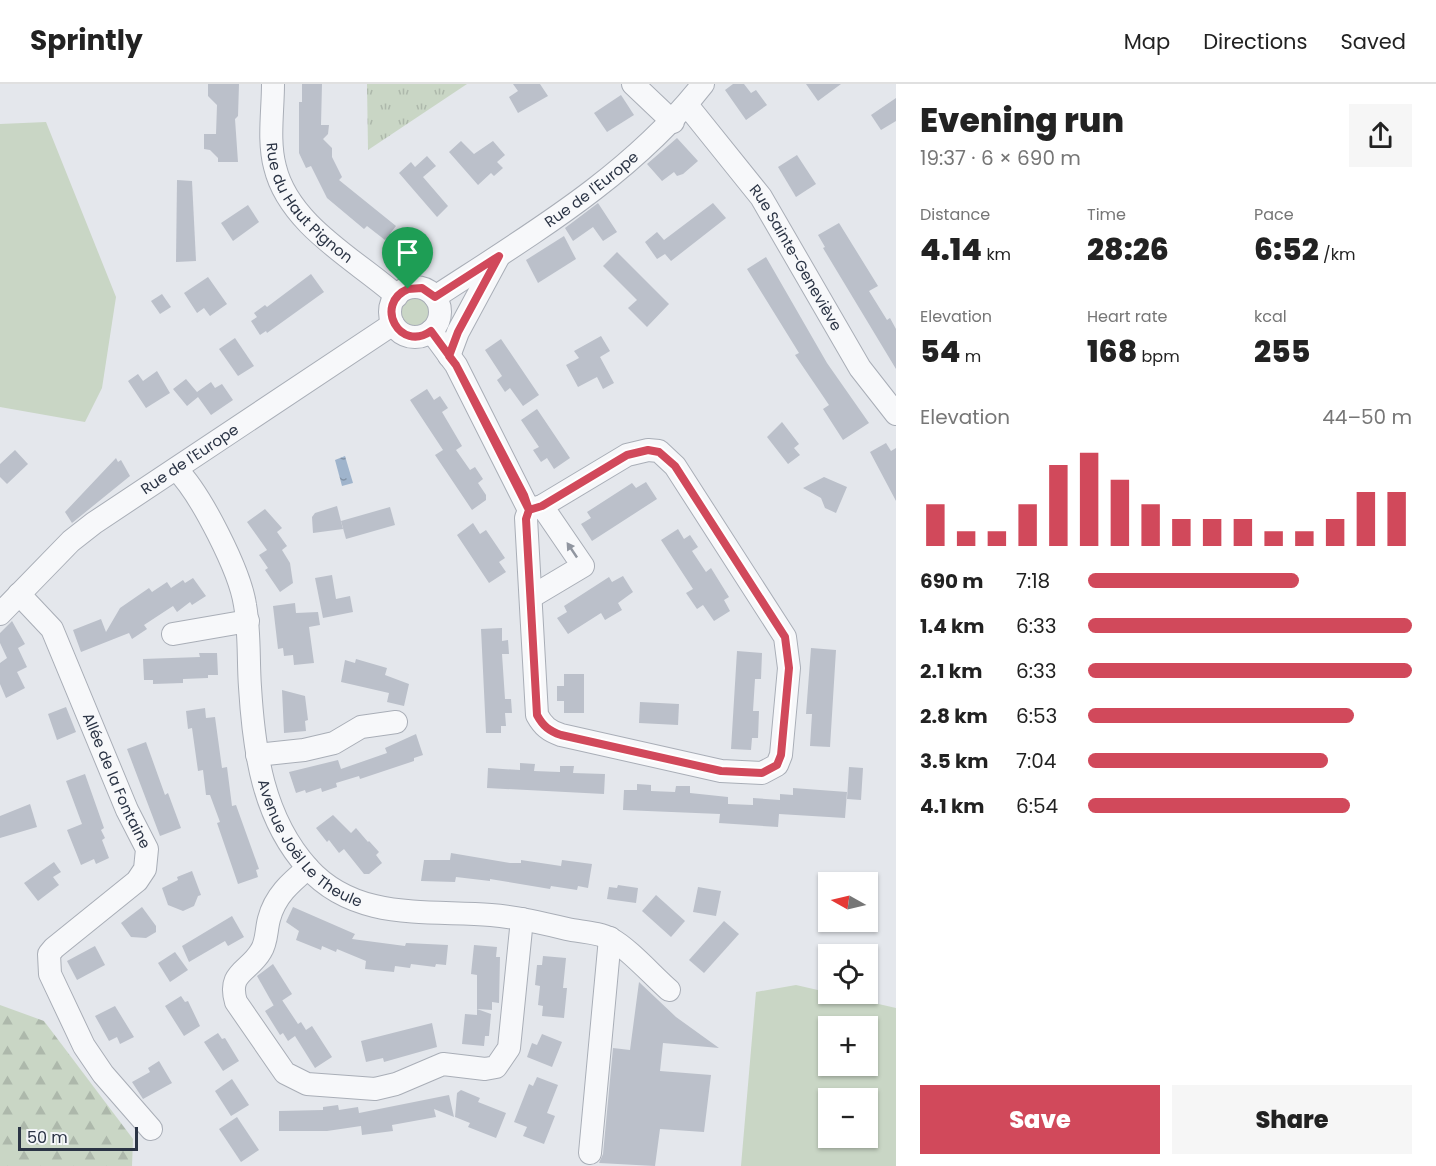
<!DOCTYPE html>
<html lang="en">
<head>
<meta charset="utf-8">
<style>
  body { margin:0; font-family:Poppins,sans-serif; background:#f6f6f6; color:#222; height:100vh; display:flex; flex-direction:column; font-size:22px; white-space:nowrap }
  * { box-sizing:border-box; margin:0 }
  p { font-size:20px; color:#767676 }
  .icon { flex:none; width:33px; height:33px; fill:none; stroke:currentColor; stroke-width:2; stroke-linecap:round; stroke-linejoin:round }
  .map { position:relative; flex:1; overflow:hidden }
  .details { display:flex; flex-direction:column; background:#fff; width:540px }
  .details>* { flex:none }
  .needle { width:39px; rotate:278deg }
  .buttons { position:absolute; left:818px; top:788px; display:grid; gap:12px }
  .buttons a { display:grid; place-items:center; width:60px; height:60px; border-radius:0px; background:#fff; box-shadow:0 2px 4px #0004; font-size:30px }
  .scale { position:absolute; left:18px; bottom:15px; width:120px; box-sizing:border-box; padding-left:6px; border:3px solid #2b3445; border-top:0; font-size:16px; line-height:21px; white-space:nowrap; color:#2b3445; -webkit-text-stroke:4px #f4f6f9; paint-order:stroke }
  .pin { position:absolute; display:grid; place-items:center; width:51px; height:51px; color:#fff; margin:-62px -26px; border-radius:50% 50% 50% 0; rotate:-45deg; box-shadow:0 0 6px #0007 }
  .pin .icon { rotate:45deg }
  .round { display:grid; place-items:center; flex:none; width:63px; height:63px; border-radius:0px; background:#f6f6f6 }
  .headline { display:flex; align-items:center; justify-content:space-between; height:102px; padding:0 24px }
  h1 { font-size:33px; font-weight:800; line-height:45px }
  .figures { display:grid; grid-template-columns:repeat(3,1fr); gap:9px; height:102px; padding:6px 24px }
  .figures div { display:grid; align-content:center }
  .figures b { font-size:30px; font-weight:800 }
  .figures small { font-size:16px; font-weight:400 }
  .figures p { font-size:16px }
  .chart { height:168px; padding:12px 24px }
  .chart p { display:flex; justify-content:space-between }
  .chart svg { width:100%; height:108px; margin-top:6px; stroke:#d1495b; stroke-width:6 }
  .cta { display:flex; gap:12px; margin-top:auto; padding:12px 24px }
  .cta a { flex:1; height:69px; border-radius:0px; background:#d1495b; color:#fff; font-size:24px; font-weight:800; line-height:69px; text-align:center }
  .cta a+a { background:#f6f6f6; color:#222 }
  ul { padding:0 24px; list-style:none; font-size:20px }
  li { display:grid; grid-template-columns:96px 72px 1fr; align-items:center; height:45px }
  li i { height:15px; border-radius:8px; background:#d1495b }
  header { display:flex; align-items:center; gap:36px; box-sizing:border-box; height:84px; padding:0 30px; background:#fff; border-bottom:2px solid #e0e0e0 }
  header strong { font-size:28px }
  nav { display:flex; gap:33px; margin-inline-start:auto; font-size:21px }
  main { display:flex; flex:1; min-height:0 }
  .map>svg:first-child { display:block }
  .green { fill:#c9d6c5; fill-rule:evenodd }
  .forest { fill:url(#forest-firs) }
  .park { fill:url(#park-tufts) }
  .water { fill:url(#water-ripples) }
  .building { fill:#bbc0ca }
  .lines { fill:none; stroke-linecap:round; stroke-linejoin:round }
  .minor-casing { stroke:#a9aeb7; stroke-width:24 }
  .minor { stroke:#f7f8fa; stroke-width:22 }
  .oneway { fill:#9196a0 }
  .route-casing { stroke:#fff; stroke-width:12 }
  .route { stroke:#d1495b; stroke-width:8 }
  .labels { text-anchor:middle; stroke-width:4.5; stroke-linejoin:round; paint-order:stroke }
  .street-label { font-size:15px; fill:#2b3445; stroke:#f4f6f9 }
</style>
</head>
<body>
<header>
<strong>Sprintly</strong>
<nav><a>Map</a><a>Directions</a><a>Saved</a></nav>
</header>
<main>
<div class="map">
<svg width="896" height="1082" viewBox="0 0 896 1082">
  <defs>
    <pattern id="forest-firs" width="22" height="20" patternUnits="userSpaceOnUse" patternTransform="scale(1.5)"><rect width="22" height="20" fill="#c9d6c5"/><path d="M5 1l3.5 6h-7zM16 11l3.5 6h-7z" fill="#adb8ab"/></pattern>
    <pattern id="park-tufts" width="24" height="20" patternUnits="userSpaceOnUse" patternTransform="scale(1.5)"><rect width="24" height="20" fill="#c9d6c5"/><path d="M3 7l-1-3M5 7V3M7 7l1-3M15 17l-1-3M17 17v-4M19 17l1-3" fill="none" stroke="#adb8ab"/></pattern>
    <pattern id="water-ripples" width="26" height="14" patternUnits="userSpaceOnUse" patternTransform="scale(1.5)"><rect width="26" height="14" fill="#9fb4cc"/><path d="M2 4q2-2 4 0t4 0M15 11q2-2 4 0t4 0" fill="none" stroke="#8293a7"/></pattern>
  </defs>
  <rect width="100%" height="100%" fill="#e4e7ec"/>
  <g class="green">
    <path d="M46,38L116,213L102,304L85,338L0,323V40Z"/>
    <circle cx="415" cy="228" r="17"/>
    <path d="M796,901L896,924V1082H741L756,908ZM828,942H867V981H828ZM828,1014H867V1053H828Z"/>
  </g>
  <path class="forest" d="M0,921L44,937L133,1055L132,1082H0Z"/>
  <path class="park" d="M367,0H467L368,66Z"/>
  <path class="water" d="M345,372L353,399L342,402L335,376Z"/>
  <g class="building">
    <path d="M208,0H239L238,32L235,35L238,78H218V74L210,66L204,65V50H216L217,21L208,12Z"/>
    <path d="M302,0H322L321,41H329L328,50L323,55L332,64V73L342,93L339,96L396,142L385,156L367,142L364,145L327,114L311,82L306,84L299,69V18H302Z"/>
    <path d="M513,0H540L548,12L518,29L509,13L518,7Z"/>
    <path d="M733,0H744L751,9L756,6L767,21L746,36L725,6Z"/>
    <path d="M806,0H841L818,17Z"/>
    <path d="M621,11L634,31L607,48L594,29Z"/>
    <path d="M896,14V37L881,46L871,31Z"/>
    <path d="M677,54L698,77L683,90L677,92L674,88L662,97L647,80Z"/>
    <path d="M461,57L474,70L493,57L505,71L497,78L503,84L494,92L491,89L478,101L449,68Z"/>
    <path d="M797,71L816,100L796,113L778,83Z"/>
    <path d="M427,72L436,82L423,93L448,122L437,133L399,89L411,78L415,83Z"/>
    <path d="M177,96L192,97L196,177L176,178Z"/>
    <path d="M598,119L617,148L603,157L593,143L573,157L565,144Z"/>
    <path d="M713,119L726,134L671,177L665,170L657,175L645,158L657,148L664,156Z"/>
    <path d="M248,121L259,138L233,157L221,139Z"/>
    <path d="M839,139L878,202L869,207L887,236L890,234L896,245V285L823,164L825,163L818,151Z"/>
    <path d="M564,152L576,175L538,199L526,176Z"/>
    <path d="M617,168L669,220L647,243L628,224L637,216L603,182Z"/>
    <path d="M766,173L827,279L869,339L843,356L823,325L829,321L795,271L799,269L747,185Z"/>
    <path d="M311,190L324,208L267,249L266,247L260,251L251,237L257,233L254,229L265,221L267,223Z"/>
    <path d="M208,193L227,220L210,232L204,224L197,229L184,209Z"/>
    <path d="M162,210L171,223L160,230L151,217Z"/>
    <path d="M601,252L610,267L600,273L614,299L603,305L597,293L578,303L566,281L579,274L574,267Z"/>
    <path d="M235,254L254,282L238,292L219,265Z"/>
    <path d="M501,255L539,311L523,322L510,304L505,308L497,296L502,292L485,266Z"/>
    <path d="M157,287L170,309L146,324L128,297L138,290L143,297Z"/>
    <path d="M186,295L197,308L211,298L215,304L222,300L233,316L211,331L198,313L187,322L173,305Z"/>
    <path d="M427,305L434,316L440,312L448,324L442,328L462,362L456,366L470,386L475,383L483,395L478,399L486,411V416L472,426L435,371L443,366L410,316Z"/>
    <path d="M537,325L570,374L554,385L547,374L541,378L533,366L539,363L521,336Z"/>
    <path d="M782,338L799,360L794,364L800,371L788,380L767,353Z"/>
    <path d="M886,359L891,367L896,364V417L870,368Z"/>
    <path d="M15,366L28,380L7,400L0,393V380Z"/>
    <path d="M116,374L118,378L121,376L130,392L72,439L65,428Z"/>
    <path d="M824,393L847,403L836,429L825,424L821,414L803,404Z"/>
    <path d="M646,398L657,415L592,457L581,440L591,434L587,428L632,399L636,404Z"/>
    <path d="M337,422L343,445L313,449L312,433L315,429Z"/>
    <path d="M390,423L395,441L346,455L341,437Z"/>
    <path d="M265,425L282,444L277,448L287,462L282,466L290,479L293,499L280,508L265,486L268,484L259,471L267,466L247,438Z"/>
    <path d="M473,439L480,450L486,446L505,474L499,478L506,488L489,499L457,451Z"/>
    <path d="M678,445L684,455L690,451L698,463L692,467L706,488L711,484L729,513L724,516L730,527L714,537L703,521L697,525L686,509L693,505L661,456Z"/>
    <path d="M332,491L336,515L350,512L353,528L323,534L315,494Z"/>
    <path d="M623,492L633,508L618,519L622,526L605,536L601,529L568,550L557,534L567,528L564,522L609,493L612,498Z"/>
    <path d="M193,494L206,512L192,521L190,518L177,528L173,522L144,541L147,545L132,555L129,549L81,568L73,546L101,535L106,548L120,524L149,504L152,508L167,498L171,504L183,496L185,499Z"/>
    <path d="M295,519L296,529L318,528L320,541L309,543L314,579L294,581L293,571L284,572L283,564L278,565L273,522Z"/>
    <path d="M12,537L25,560L18,564L27,583L17,588L25,604L6,614L0,600V579L7,574L0,559V549Z"/>
    <path d="M502,544V557L508,556L509,570H502L505,615H511L512,629H505L506,642H501V649H486L481,545Z"/>
    <path d="M811,564L836,566L830,663L810,662L812,630H806Z"/>
    <path d="M737,567L762,569L761,595H755L753,627H759L758,654H752L751,666L731,665Z"/>
    <path d="M199,569H217L218,591H208V594L183,595V599L153,600V596H144L143,575L200,573Z"/>
    <path d="M356,575L387,584L385,591L409,600L404,622L387,618L389,609L341,598L345,576L355,579Z"/>
    <path d="M564,590H584V629H564V617H557V602H564Z"/>
    <path d="M282,606L305,612L308,636L305,637L306,647L284,649Z"/>
    <path d="M640,618L679,620L678,641L639,639Z"/>
    <path d="M66,623L76,648L57,656L48,630Z"/>
    <path d="M205,624L206,634L215,633L222,684L227,683L232,722L236,721L259,785L256,786L258,793L238,800L217,739L220,738L210,711H206L203,686L198,687L192,644L188,645L186,627Z"/>
    <path d="M416,650L423,671L414,674V677L360,695L359,692L336,699L337,703L322,708L321,704L306,709L305,706L296,709L289,688L338,676L341,685L387,669L385,664Z"/>
    <path d="M146,658L165,711L168,709L181,744L160,752L127,665Z"/>
    <path d="M520,679L535,680L534,687L560,688V682H574L573,689L605,690L604,710L487,704L488,684L520,686Z"/>
    <path d="M849,683L863,684L861,716L847,715Z"/>
    <path d="M85,690L104,744L101,746L105,754L102,756L109,774L96,780L94,775L81,781L67,746L82,740L66,697Z"/>
    <path d="M637,700L651,701V707L675,708L676,702H690V709L728,713V720L753,721V714L780,716V710L793,711V704L847,708L845,734L779,730L778,743L719,739L720,730L623,726L624,706H637Z"/>
    <path d="M30,720L37,743L0,754V732Z"/>
    <path d="M333,731L351,749L356,744L368,758L369,757L379,768L376,771L382,779L369,790H364L344,765L339,769L329,756L327,758L316,744Z"/>
    <path d="M451,769L510,779H521V776L561,782L562,776L592,780L588,804L578,802L577,806L551,802L550,805L490,795V797L456,793L455,798L421,797L424,776H450Z"/>
    <path d="M54,778L61,788L53,793L59,801L38,817L24,799Z"/>
    <path d="M192,787L201,811L198,812L194,822L183,827L168,821L162,804L178,796L177,793Z"/>
    <path d="M618,801L638,804L636,819L607,815L609,803L617,804Z"/>
    <path d="M698,803L721,807L716,832L693,828Z"/>
    <path d="M656,811L685,837L671,853L642,827Z"/>
    <path d="M142,823L156,842V848L146,854L131,853L121,839Z"/>
    <path d="M293,823L355,850L352,855L405,862L406,859L448,861L446,881L436,880L435,883L411,880L410,884L395,882L394,888L365,885L366,877L337,865L336,868L322,862L321,866L296,856L299,847L286,838Z"/>
    <path d="M232,832L244,853L228,862L225,857L189,878L182,862Z"/>
    <path d="M724,837L739,850L704,889L689,876Z"/>
    <path d="M474,861L497,863L496,873H500L499,919L492,918V926L477,925V891L471,890Z"/>
    <path d="M95,862L105,881L77,896L67,877Z"/>
    <path d="M175,868L188,886L170,898L158,879Z"/>
    <path d="M543,872L566,874L563,904H567L564,934L542,932L543,922L538,921L540,902L535,901L537,881H542Z"/>
    <path d="M273,880L292,910L274,922L257,892Z"/>
    <path d="M639,898L676,933L719,964L663,959L660,987L711,991L704,1048L660,1045L655,1082L599,1079L603,1070L613,964L630,966Z"/>
    <path d="M181,912L185,918L188,917L200,942L184,952L165,922Z"/>
    <path d="M282,916L298,940L301,938L306,946L312,942L332,973L315,984L295,952L288,957L283,949L280,951L265,927Z"/>
    <path d="M115,922L134,953L120,960L117,953L109,957L95,932Z"/>
    <path d="M477,925L491,930L489,952H485L484,962L462,960L465,930L477,931Z"/>
    <path d="M432,939L437,963L384,978L383,974L366,978L361,957Z"/>
    <path d="M218,949L222,955L225,954L239,977L223,987L204,958Z"/>
    <path d="M542,950L562,958L552,983L527,973L532,959L537,961Z"/>
    <path d="M159,977L172,999L143,1015L132,998L150,988L148,984Z"/>
    <path d="M537,993L558,1001L547,1029L555,1032L544,1060L523,1052L527,1043L514,1038L529,1000L533,1002Z"/>
    <path d="M232,995L249,1021L231,1032L215,1007Z"/>
    <path d="M461,1006L480,1014L478,1018L506,1029L496,1054L468,1043L470,1039L455,1033L457,1009Z"/>
    <path d="M449,1011L454,1033L434,1025L436,1033L392,1041L393,1047L362,1051L361,1042L327,1047H279V1027L323,1026V1023L338,1021L339,1026L358,1023L359,1029Z"/>
    <path d="M237,1033L259,1066L241,1078L219,1045Z"/>
  </g>
  <g class="lines">
    <defs>
      <g id="minor">
        <path id="s1" d="M273,0C273,27 268,57 275,83C289,141 355,175 397,212"/>
        <path d="M633,0L673,38"/>
        <path id="s2" d="M687,21L761,113L860,284L896,330"/>
        <circle cx="415" cy="228" r="25"/>
        <path id="s3" d="M435,213C530,151 632,91 703,0"/>
        <path d="M431,247L456,281L529,426L526,434L537,631C543,642 549,647 561,651L721,687L762,689L777,681L781,671L789,584L785,553L675,382L659,367L648,366L627,371L542,422L529,426"/>
        <path d="M449,272L458,248L499,172"/>
        <path id="s4" d="M176,385C201,410 240,487 245,521C250,549 248,576 250,603C254,668 263,734 308,784C356,837 426,826 491,831C517,833 542,839 567,845C580,848 599,848 611,855C628,864 653,892 669,906"/>
        <path id="s5" d="M19,510L52,545L127,726L147,765L145,785L137,797L54,864L49,870L50,890L84,962L103,990L151,1045"/>
        <path d="M531,513L583,482L542,422"/>
        <path id="s6" d="M0,530L71,457L94,439L393,240"/>
        <path d="M173,550L248,537"/>
        <path d="M257,671L304,666L334,659L361,643L396,638"/>
        <path d="M308,784C290,799 275,812 269,835C266,846 267,858 261,867C249,888 227,888 236,918L285,989L307,1000L375,1005L396,1000L443,980L485,985L496,983L509,964L522,835"/>
        <path d="M590,1069L610,854"/>
      </g>
    </defs>
    <use href="#minor" class="minor-casing"/>
    <use href="#minor" class="minor"/>
  </g>
  <defs><path id="oneway-solid" d="M-6-.8H1V-3.2L6.5 0L1 3.2V.8H-6Z" transform="scale(1.5)"/></defs>
  <use class="oneway" href="#oneway-solid" transform="translate(572 466) rotate(-124)"/>
  <g class="lines">
    <defs>
      <path id="route" d="M408,205C373,220 400,269 431,247L456,281L529,426L526,435L537,631C543,642 549,647 561,651L721,687L762,689L777,681L781,671L789,584L785,553L675,382L659,368L648,366L627,371L542,422L529,426L524,411L456,281L449,272L458,248L499,172L435,213L422,204L408,205"/>
    </defs>
    <use href="#route" class="route-casing"/>
    <use href="#route" class="route"/>
  </g>
  <g class="labels">
    <g class="street-label">
      <text dy="5" stroke="none"><textPath href="#s3" startOffset="190">Rue de l'Europe</textPath></text>
      <text dy="5" stroke="none"><textPath href="#s1" startOffset="132">Rue du Haut Pignon</textPath></text>
      <text dy="5" stroke="none"><textPath href="#s2" startOffset="188">Rue Sainte-Geneviève</textPath></text>
      <text dy="5" stroke="none"><textPath href="#s6" startOffset="246">Rue de l'Europe</textPath></text>
      <text dy="5" stroke="none"><textPath href="#s5" startOffset="213">Allée de la Fontaine</textPath></text>
      <text dy="5" stroke="none"><textPath href="#s4" startOffset="412">Avenue Joël Le Theule</textPath></text>
    </g>
  </g>
</svg>
<div class="buttons">
<a><svg class="needle" viewBox="-14 -14 28 28"><path d="M0-13l5 13h-10z" fill="#e53935"/><path d="M0 13l5-13h-10z" fill="#767676"/></svg></a>
<a><svg class="icon" aria-label="locate" viewBox="0 0 24 24"><circle cx="12" cy="12" r="6"/><path d="M12 2v4M12 18v4M2 12h4M18 12h4"/></svg></a>
<a>+</a>
<a>−</a>
</div>
<div class="scale">50 m</div>
<div class="pin" style="left:408px;top:205px;background:#1e9e55"><svg class="icon" aria-label="arrive" viewBox="0 0 24 24"><path d="M6 21V4h12l-3 4 3 4H6"/></svg></div>
</div>
<section class="details">
<div class="headline"><div><h1>Evening run</h1><p>19:37 · 6 × 690 m</p></div><a class="round"><svg class="icon" aria-label="share" viewBox="0 0 24 24"><path d="M12 15V3M7 8l5-5 5 5M5 13v7h14v-7"/></svg></a></div>
<div class="figures">
<div><p>Distance</p><b>4.14<small> km</small></b></div>
<div><p>Time</p><b>28:26</b></div>
<div><p>Pace</p><b>6:52<small> /km</small></b></div>
</div>
<div class="figures">
<div><p>Elevation</p><b>54<small> m</small></b></div>
<div><p>Heart rate</p><b>168<small> bpm</small></b></div>
<div><p>kcal</p><b>255</b></div>
</div>
<div class="chart"><p><span>Elevation</span>44–50 m</p>
<svg viewBox="0 0 160 44" preserveAspectRatio="none"><path d="M5 44V27M15 44V38M25 44V38M35 44V27M45 44V11M55 44V6M65 44V17M75 44V27M85 44V33M95 44V33M105 44V33M115 44V38M125 44V38M135 44V33M145 44V22M155 44V22"/></svg>
</div>
<ul>
<li><b>690 m</b>7:18<i style="width:65%"></i></li>
<li><b>1.4 km</b>6:33<i style="width:100%"></i></li>
<li><b>2.1 km</b>6:33<i style="width:100%"></i></li>
<li><b>2.8 km</b>6:53<i style="width:82%"></i></li>
<li><b>3.5 km</b>7:04<i style="width:74%"></i></li>
<li><b>4.1 km</b>6:54<i style="width:81%"></i></li>
</ul>
<div class="cta"><a>Save</a><a>Share</a></div>
</section>
</main>
</body>
</html>
